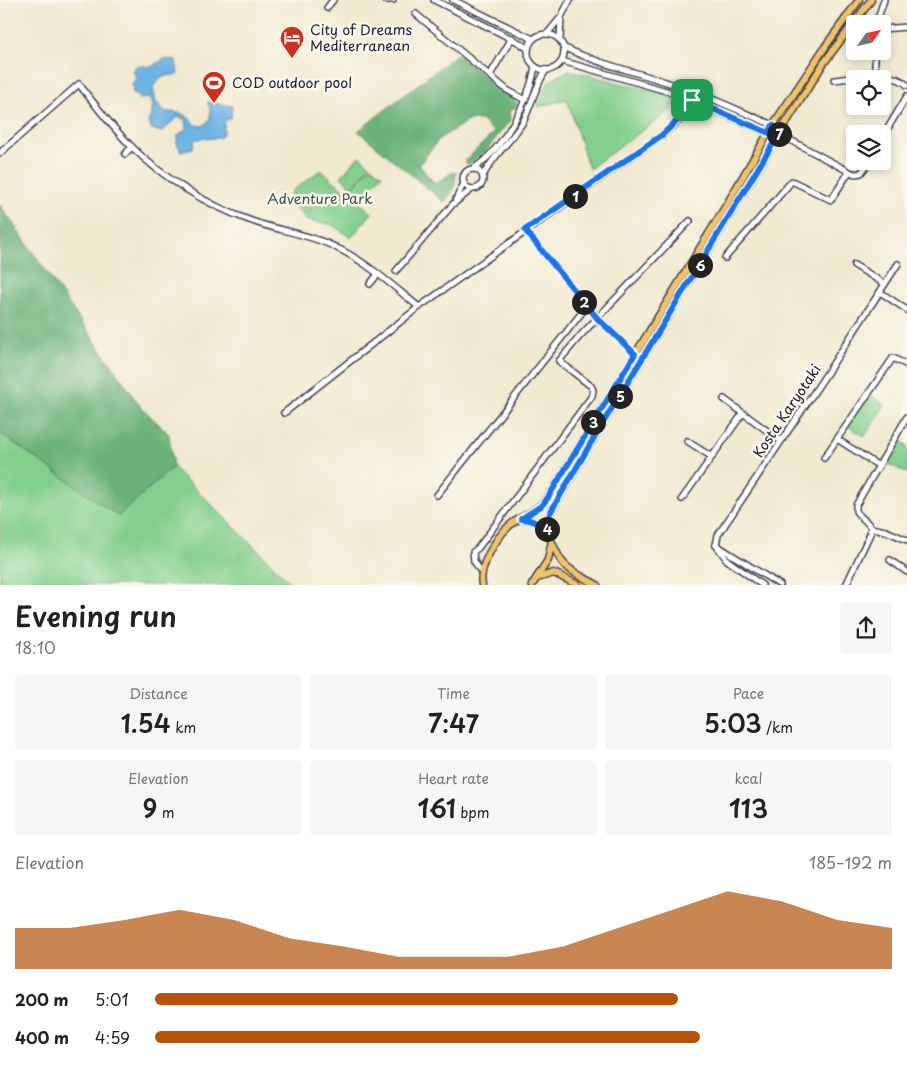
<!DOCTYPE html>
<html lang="en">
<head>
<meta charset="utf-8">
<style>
  body { margin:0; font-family:"Playpen Sans",sans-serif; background:#f6f6f6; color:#222; height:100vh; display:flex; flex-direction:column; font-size:19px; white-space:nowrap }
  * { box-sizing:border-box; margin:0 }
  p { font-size:16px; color:#767676 }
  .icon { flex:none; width:28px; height:28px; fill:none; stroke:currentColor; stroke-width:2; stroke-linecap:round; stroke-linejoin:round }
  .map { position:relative; height:585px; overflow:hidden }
  .drawer { display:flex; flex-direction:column; background:#fff; flex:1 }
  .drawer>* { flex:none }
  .needle { width:32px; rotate:56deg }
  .tools { position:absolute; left:846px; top:15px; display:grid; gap:10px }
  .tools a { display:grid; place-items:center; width:45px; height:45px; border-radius:5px; background:#fff; box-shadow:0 2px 8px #0003; font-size:25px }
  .pin { position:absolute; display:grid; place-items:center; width:42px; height:42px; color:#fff; margin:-21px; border-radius:10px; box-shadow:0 2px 8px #0006 }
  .km { position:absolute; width:25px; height:25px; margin:-12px; border-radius:50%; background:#222; color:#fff; font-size:14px; line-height:25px; text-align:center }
  .round { display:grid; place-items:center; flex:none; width:52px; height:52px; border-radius:5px; background:#f6f6f6 }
  .head { display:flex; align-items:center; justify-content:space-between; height:85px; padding:0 15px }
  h1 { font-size:28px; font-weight:600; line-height:38px }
  .stats { display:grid; grid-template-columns:repeat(3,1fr); gap:8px; height:85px; padding:5px 15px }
  .stats div { display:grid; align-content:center; border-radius:5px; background:#f6f6f6; text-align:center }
  .stats b { font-size:25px; font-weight:600 }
  .stats small { font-size:14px; font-weight:400 }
  .stats p { font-size:14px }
  .chart { height:140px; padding:10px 15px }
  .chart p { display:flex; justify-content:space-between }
  .chart svg { width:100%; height:90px; margin-top:5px; fill:#b45309; opacity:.7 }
  ul { padding:0 15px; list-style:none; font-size:16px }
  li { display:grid; grid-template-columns:80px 60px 1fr; align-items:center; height:38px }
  li i { height:12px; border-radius:6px; background:#b45309 }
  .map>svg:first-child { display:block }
  .green { fill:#83cf8e; stroke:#527864 }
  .forest { fill:#6ab279; stroke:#466a5a }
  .water { fill:#6db3e3; stroke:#486a8f }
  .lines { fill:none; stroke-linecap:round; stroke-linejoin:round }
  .minor-casing { stroke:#414051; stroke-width:8 }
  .major-casing { stroke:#414051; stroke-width:9 }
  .minor { stroke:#fff; stroke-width:5 }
  .major { stroke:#f0c369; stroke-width:6 }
  .route-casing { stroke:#fff; stroke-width:10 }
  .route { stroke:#1a73e8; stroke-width:6 }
  .labels { text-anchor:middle; stroke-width:5; stroke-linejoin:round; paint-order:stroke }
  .poi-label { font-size:14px; fill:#22223b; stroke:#fbf7ec; text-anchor:start }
  .park-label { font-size:14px; fill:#3f5654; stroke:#fbf7ec }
  .street-label { font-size:14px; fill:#22223b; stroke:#fbf7ec }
</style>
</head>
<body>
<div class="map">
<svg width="907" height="585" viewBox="0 0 907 585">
  <rect width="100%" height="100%" fill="#fbf7ec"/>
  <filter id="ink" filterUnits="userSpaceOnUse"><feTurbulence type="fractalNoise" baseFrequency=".02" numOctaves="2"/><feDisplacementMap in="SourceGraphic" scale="10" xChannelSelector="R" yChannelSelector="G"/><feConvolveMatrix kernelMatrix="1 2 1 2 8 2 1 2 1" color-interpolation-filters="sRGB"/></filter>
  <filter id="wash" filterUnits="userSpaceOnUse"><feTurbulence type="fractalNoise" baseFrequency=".0096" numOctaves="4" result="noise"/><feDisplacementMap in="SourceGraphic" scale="20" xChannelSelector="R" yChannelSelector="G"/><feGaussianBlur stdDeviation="1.12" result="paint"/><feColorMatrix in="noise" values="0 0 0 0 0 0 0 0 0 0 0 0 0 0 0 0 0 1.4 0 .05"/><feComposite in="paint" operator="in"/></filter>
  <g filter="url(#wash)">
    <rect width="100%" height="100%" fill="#f1e9d0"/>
    <g class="green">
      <path d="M569,70L671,96L679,104L589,169L567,99L538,107L548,82Z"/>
      <path d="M359,156L370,165L352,187L341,177Z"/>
      <path d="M371,166L382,175L363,196L353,187Z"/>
      <path d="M321,170L372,213L351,238L331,224L307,221L290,199L292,191Z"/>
      <path d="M868,394L885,405L865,436L847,426Z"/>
      <path d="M0,433L118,516L173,467L293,585H0Z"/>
      <path d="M899,440L907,445V473L884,462Z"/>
    </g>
    <g class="forest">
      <path d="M457,54L516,102L517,106L512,109L509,115L511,119L484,153L482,152L471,163L466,164V160L494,132L481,120H470L440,138L419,165L435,184L453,172L456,173L454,189L444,202L358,131Z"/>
      <path d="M0,205L140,406L169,434L173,467L118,516L0,433Z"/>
    </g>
    <path class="water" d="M164,59L176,60L178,74L162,77L153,87L156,102L166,112C180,112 187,113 195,125L203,126L210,120V108L207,102L232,106L231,118L224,121V131L220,138L195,139L193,148L181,151L177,143L178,135L187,128L186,120L179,117C171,120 169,128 161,132L152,129L148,123L153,106L152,102L147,98L139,99L133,93L132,84L136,78L133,70L137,65L151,67Z"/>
  </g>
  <g filter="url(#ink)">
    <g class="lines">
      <defs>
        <g id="minor">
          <path d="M385,0H393"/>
          <path d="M434,0L520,43L528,49"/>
          <path d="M453,0L533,39"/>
          <path d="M327,8L333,0"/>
          <path d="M416,14L507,90L525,100"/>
          <path d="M876,24L884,0"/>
          <path d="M882,29L907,27"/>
          <circle cx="546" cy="52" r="18"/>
          <path d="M547,34L561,17L570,0"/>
          <path d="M560,40L561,18"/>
          <path d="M563,47C598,64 633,71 669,83C705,94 739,111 773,125L779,134"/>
          <path d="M875,51V76"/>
          <path d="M562,61L670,92L769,133L779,134L850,172L855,174L861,173L870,161"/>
          <path d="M490,75L512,38"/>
          <path d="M834,80C854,78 891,69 907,85"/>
          <path d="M882,138L907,96"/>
          <path d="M0,153L79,84C95,105 111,126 130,145C161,177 207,205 249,220C278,231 311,234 339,249C368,263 394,287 419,307"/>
          <path d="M125,154L132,147"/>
          <circle cx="473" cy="179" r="10"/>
          <path d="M473,169C503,149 529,102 535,67"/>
          <path d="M483,176C493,155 513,140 524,120C532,103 536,85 546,70"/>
          <path d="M456,199L464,183"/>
          <path d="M525,230L598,319L635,354"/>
          <path d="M725,258L792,181L831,200L849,172"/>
          <path d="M854,265L885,284"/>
          <path d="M396,271L453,204L472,189"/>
          <path d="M370,284L378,274"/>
          <path d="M880,292L907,310"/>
          <path d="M724,399L781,441"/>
          <path d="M284,413L419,307L662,135C673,126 688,115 692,100"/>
          <path d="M837,439L879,466"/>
          <path d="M687,441L712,457"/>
          <path d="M824,458L893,358L907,365"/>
          <path d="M437,495L587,306"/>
          <path d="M682,499L743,413"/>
          <path d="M871,528C868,521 860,518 856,511V505L907,417"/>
          <path d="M871,528L886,531L907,540"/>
          <path d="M716,545L718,535L823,379L898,264"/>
          <path d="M716,545L780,585"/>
          <path d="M716,545L727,560L762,585"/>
          <path d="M890,560L907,572"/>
          <path d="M481,572L474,561L473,552L478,548L592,396L593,390L591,386L559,361L581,335L690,221"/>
          <path d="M846,585L870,534L871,528"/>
        </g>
        <g id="major">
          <path d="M522,519C553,520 548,546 564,564C572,573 587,579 597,585"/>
          <path d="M546,530L550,513L595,436L779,134L823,64L871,0"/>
          <path d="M537,578L554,573L578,585"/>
          <path d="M482,585C478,567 496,538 509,526C521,515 536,513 547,499L727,204L773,125L825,47L859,0"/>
          <path d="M532,585L548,560L551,545"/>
        </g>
      </defs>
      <use href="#minor" class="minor-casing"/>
      <use href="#major" class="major-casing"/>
      <use href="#minor" class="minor"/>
      <use href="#major" class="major"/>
    </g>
  </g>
  <g class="lines" filter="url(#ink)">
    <defs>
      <path id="route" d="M692,100L769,133L773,125L779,134L595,436L550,513L546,530C538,523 532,519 521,519L541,506L547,499L635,354L598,319L525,230L662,135L683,115Z"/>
    </defs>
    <use href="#route" class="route-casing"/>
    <use href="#route" class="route"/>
  </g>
  <defs>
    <symbol id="hotel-pin" viewBox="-11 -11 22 30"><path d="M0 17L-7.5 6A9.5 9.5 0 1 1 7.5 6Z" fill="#c8321e" stroke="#fbf7ec"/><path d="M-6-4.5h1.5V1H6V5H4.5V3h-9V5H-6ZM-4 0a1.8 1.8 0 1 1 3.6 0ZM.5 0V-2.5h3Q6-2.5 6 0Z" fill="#fff"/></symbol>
    <symbol id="stadium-pin" viewBox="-11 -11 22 30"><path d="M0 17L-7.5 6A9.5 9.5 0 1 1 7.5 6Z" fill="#c8321e" stroke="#fbf7ec"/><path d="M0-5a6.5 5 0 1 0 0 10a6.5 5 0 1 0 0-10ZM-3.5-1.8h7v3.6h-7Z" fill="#fff"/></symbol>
  </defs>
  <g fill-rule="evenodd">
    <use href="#hotel-pin" x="278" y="24" width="28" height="38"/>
    <use href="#stadium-pin" x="200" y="69" width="28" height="38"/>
  </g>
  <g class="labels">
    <g class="poi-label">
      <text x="310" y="35">City of Dreams<tspan x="310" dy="16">Mediterranean</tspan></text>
      <text x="232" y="88">COD outdoor pool</text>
    </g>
    <g class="park-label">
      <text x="320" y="204">Adventure Park</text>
    </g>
    <g class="street-label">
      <text transform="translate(787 411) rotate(-56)" y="5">Kosta Karyotaki</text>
    </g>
  </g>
</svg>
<div class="tools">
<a><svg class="needle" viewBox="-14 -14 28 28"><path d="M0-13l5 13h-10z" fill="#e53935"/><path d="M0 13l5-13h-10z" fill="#767676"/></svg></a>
<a><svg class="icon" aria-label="locate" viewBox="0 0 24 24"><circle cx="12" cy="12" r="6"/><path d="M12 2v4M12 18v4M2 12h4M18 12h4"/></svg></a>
<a><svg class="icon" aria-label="layers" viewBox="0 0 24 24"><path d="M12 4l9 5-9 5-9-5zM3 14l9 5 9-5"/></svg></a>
</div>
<div class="pin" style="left:692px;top:100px;background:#1e9e55"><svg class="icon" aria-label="arrive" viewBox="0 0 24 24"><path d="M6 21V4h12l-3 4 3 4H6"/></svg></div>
<b class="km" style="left:575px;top:196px">1</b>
<b class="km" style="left:584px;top:302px">2</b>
<b class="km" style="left:593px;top:422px">3</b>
<b class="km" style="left:547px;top:529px">4</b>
<b class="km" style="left:620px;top:396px">5</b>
<b class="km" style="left:700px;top:265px">6</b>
<b class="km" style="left:779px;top:134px">7</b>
</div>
<section class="drawer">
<div class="head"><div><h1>Evening run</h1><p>18:10</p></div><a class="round"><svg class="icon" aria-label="share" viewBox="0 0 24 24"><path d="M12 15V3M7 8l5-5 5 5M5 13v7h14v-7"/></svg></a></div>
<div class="stats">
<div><p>Distance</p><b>1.54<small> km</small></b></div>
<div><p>Time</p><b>7:47</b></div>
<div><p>Pace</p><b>5:03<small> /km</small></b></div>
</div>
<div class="stats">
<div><p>Elevation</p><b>9<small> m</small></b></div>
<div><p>Heart rate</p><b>161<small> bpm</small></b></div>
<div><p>kcal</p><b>113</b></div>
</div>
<div class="chart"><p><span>Elevation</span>185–192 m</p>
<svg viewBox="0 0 160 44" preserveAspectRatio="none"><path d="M0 44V24L10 24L20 20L30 15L40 20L50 29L60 33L70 38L80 38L90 38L100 33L110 24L120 15L130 6L140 11L150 20L160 24V44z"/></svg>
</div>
<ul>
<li><b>200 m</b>5:01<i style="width:71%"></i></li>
<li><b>400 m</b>4:59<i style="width:74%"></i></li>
</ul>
</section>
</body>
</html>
